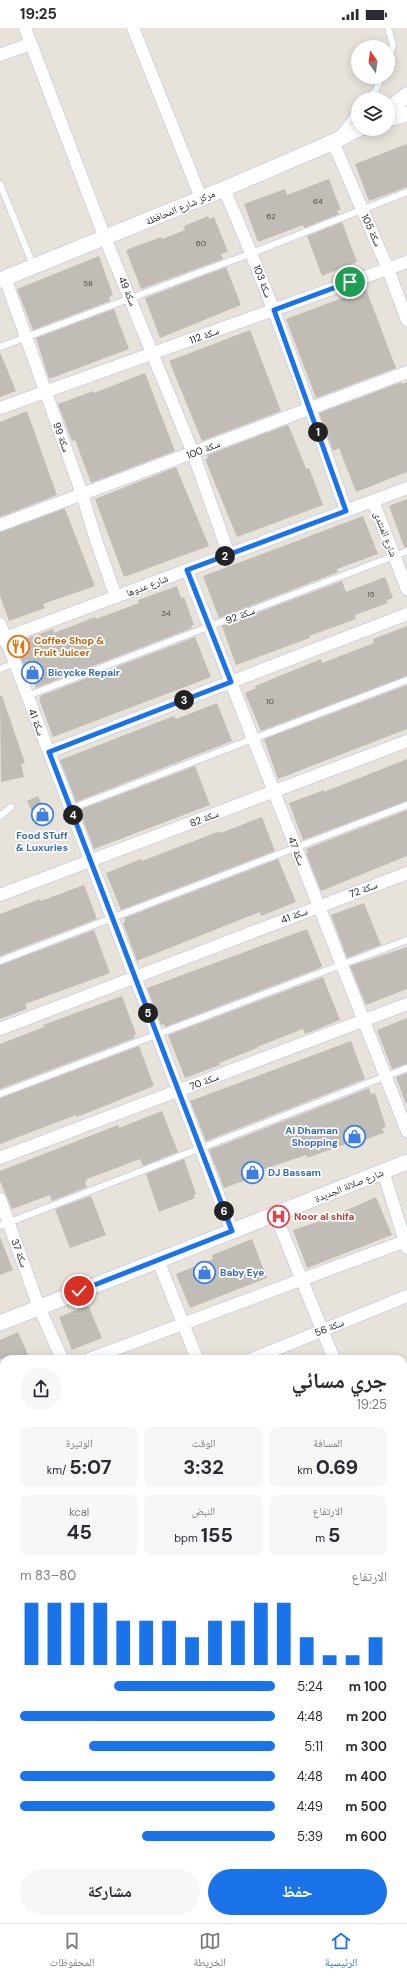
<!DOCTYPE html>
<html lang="ar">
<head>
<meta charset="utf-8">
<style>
  body { margin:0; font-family:"DM Sans","Noto Naskh Arabic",sans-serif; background:#f7f7f7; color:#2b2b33; direction:rtl; height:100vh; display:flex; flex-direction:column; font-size:15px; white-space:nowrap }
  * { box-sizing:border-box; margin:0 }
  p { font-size:13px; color:#7c7c81 }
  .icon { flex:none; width:22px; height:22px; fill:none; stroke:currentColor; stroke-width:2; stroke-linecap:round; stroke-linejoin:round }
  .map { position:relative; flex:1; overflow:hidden; direction:ltr }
  .details { position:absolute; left:0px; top:1327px; width:407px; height:568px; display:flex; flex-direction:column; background:#fff; border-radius:12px 12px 0 0; box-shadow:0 2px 10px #0003; direction:rtl }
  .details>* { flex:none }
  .needle { width:26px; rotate:346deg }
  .controls { position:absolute; left:351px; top:12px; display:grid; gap:8px }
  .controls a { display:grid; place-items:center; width:44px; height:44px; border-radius:50%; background:#fff; box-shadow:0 2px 10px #0003; font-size:20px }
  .pin { position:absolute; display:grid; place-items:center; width:34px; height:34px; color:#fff; margin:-17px; border:2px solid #fff; border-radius:50%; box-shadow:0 1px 4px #0007 }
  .km { position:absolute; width:20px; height:20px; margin:-10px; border-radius:50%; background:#222; color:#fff; font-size:11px; line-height:20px; text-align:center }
  .round { display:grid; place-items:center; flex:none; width:42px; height:42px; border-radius:21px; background:#f7f7f7 }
  .overview { display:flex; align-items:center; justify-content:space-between; height:68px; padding:0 20px }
  h1 { font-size:22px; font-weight:700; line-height:30px }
  .figures { display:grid; grid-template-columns:repeat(3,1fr); gap:6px; height:68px; padding:4px 20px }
  .figures div { display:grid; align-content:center; border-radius:8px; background:#f7f7f7; text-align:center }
  .figures b { font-size:20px; font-weight:700 }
  .figures small { font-size:11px; font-weight:400 }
  .figures p { font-size:11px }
  .chart { height:112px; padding:8px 20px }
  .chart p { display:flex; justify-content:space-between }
  .chart svg { width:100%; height:72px; margin-top:4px; stroke:#1a73e8; stroke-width:6 }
  .action { display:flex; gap:8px; margin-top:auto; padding:8px 20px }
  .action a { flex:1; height:46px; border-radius:24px; background:#1a73e8; color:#fff; font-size:16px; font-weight:700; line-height:46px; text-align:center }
  .action a+a { background:#f7f7f7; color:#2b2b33 }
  ul { padding:0 20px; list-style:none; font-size:13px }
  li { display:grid; grid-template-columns:64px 48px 1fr; align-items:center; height:30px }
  li i { height:10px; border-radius:5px; background:#1a73e8 }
  .status { display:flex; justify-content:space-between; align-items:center; height:28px; padding:0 20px; background:#fff; direction:ltr }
  .status svg { height:11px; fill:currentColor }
  .tab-bar { display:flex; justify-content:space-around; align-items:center; height:56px; border-top:1px solid #e1e1e2; background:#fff; font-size:11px; color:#7c7c81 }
  .tab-bar a { display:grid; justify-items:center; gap:2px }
  .tab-bar .active { color:#1a73e8 }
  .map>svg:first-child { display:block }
  .building { fill:#c1bdb6 }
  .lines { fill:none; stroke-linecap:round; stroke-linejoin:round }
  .service-casing { stroke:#d0d2df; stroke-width:8 }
  .minor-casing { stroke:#d0d2df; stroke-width:14 }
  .tertiary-casing { stroke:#d0d2df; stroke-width:17 }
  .service { stroke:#fff; stroke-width:6 }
  .minor { stroke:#fff; stroke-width:12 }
  .tertiary { stroke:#fff; stroke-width:15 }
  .route-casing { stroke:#fff; stroke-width:8 }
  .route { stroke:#1a73e8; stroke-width:5 }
  .labels { text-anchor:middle; stroke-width:3.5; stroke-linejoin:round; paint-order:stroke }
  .number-label { font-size:8px; fill:#4e4c4b }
  .street-label { font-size:10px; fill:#272727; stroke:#fff }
  .food-label { font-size:10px; font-weight:bold; fill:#c56008; stroke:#fff; text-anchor:start }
  .shop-label { font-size:10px; font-weight:bold; fill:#366cbe; stroke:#fff; text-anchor:start }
  .health-label { font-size:10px; font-weight:bold; fill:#be3a42; stroke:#fff; text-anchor:start }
</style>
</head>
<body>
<div class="status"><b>19:25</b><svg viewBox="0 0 49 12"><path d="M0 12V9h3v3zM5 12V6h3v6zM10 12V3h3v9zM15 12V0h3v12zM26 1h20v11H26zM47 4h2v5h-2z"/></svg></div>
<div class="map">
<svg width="407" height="1895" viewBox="0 0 407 1895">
  <rect width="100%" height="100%" fill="#e8e3da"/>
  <g class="building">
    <path d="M407,116V159L369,173L355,136Z"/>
    <path d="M329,151L341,182L337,183L339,186L304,200L303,197L258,214L244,176L285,161L287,167Z"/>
    <path d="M208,188L209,191L214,189L228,224L221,226L223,231L141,261L126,222L161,209L162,211L185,202L184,198Z"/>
    <path d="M342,194L357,234L322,248L307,208Z"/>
    <path d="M99,228L113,267L109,269L110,273L33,302L17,261Z"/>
    <path d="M226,239L241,277L160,310L145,270Z"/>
    <path d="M366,261L396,340L316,370L286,291Z"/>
    <path d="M114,281L129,321L49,351L36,310Z"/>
    <path d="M250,302L281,383L202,413L169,333Z"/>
    <path d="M0,324L16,363L0,369Z"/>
    <path d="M145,345L175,423L91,455L75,412L72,413L58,376L93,363L94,365Z"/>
    <path d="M402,354V356L407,354V444L356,464L339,420L333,423L319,385Z"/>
    <path d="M27,383L57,467L0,489V394Z"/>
    <path d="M287,397L289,398L306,441L309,440L323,477L237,509L205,431L208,430L207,427Z"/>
    <path d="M176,439L209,518L124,549L95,471Z"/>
    <path d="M407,471V519H404L389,478Z"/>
    <path d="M63,481H65L95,558L43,576L45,580L9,593L0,568V504Z"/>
    <path d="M363,488L378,526L337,541L338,544L219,590L203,548Z"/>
    <path d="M385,549L393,570L387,572L388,575L355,587L356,591L309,608L310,610L236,637L222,598L342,553L346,564Z"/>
    <path d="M177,558L181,570L184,569L194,597L191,598L192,600L36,660L30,642L26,643L15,615L53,601L54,605L95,589L96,591L139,575L138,572Z"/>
    <path d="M407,598V648L261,703L245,665L256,660L255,658L321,631L322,635L374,615L373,611Z"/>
    <path d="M195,609L211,649L53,709L39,671L41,670L40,668Z"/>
    <path d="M407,657V701L278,751L264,711Z"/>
    <path d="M0,668H2L25,735L21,736L24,749L1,754Z"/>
    <path d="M217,675L232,713L76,774L60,732L174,688L176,691Z"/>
    <path d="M407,731V773L303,812L289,775L324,762V764Z"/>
    <path d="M195,738L210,777L94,821L79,782Z"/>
    <path d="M38,768L48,790L37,795L27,773Z"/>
    <path d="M407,782V828L321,863L306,825H308L306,821Z"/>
    <path d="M262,789L275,823L121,882L106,845L141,831L142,833L220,803L221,805Z"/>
    <path d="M278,831L296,874L261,888L260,884L137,933L123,895L125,894L124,890Z"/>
    <path d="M84,857L97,891L0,928V886L40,871L41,873Z"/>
    <path d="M364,875L381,917L347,930L331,887Z"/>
    <path d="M307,901L322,938L320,940L165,999L164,996L161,997L147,960Z"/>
    <path d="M94,902L110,945L25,976L27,981L0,991V937Z"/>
    <path d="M407,919V961L366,977L350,938Z"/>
    <path d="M323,949L340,992L305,1006L303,1001L257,1019V1020L219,1035L220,1037L185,1050L168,1007Z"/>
    <path d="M122,968L136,1006L134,1007L135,1010L0,1061V1016L44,999L43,997Z"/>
    <path d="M407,990V1036L392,1041L377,1002Z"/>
    <path d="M351,1013L365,1051L206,1113L190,1073Z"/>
    <path d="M139,1018L154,1058L77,1089L76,1087L0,1116V1070Z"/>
    <path d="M407,1045V1076H406L396,1049Z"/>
    <path d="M369,1060L371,1066L375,1065L386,1099L382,1100L384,1105L347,1118L346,1116L307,1130L306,1127L259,1143L260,1147L224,1160L209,1122Z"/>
    <path d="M162,1083L178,1124L143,1138L140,1131L87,1151L85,1154L87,1159L52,1173L50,1167L12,1181L0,1153V1143L118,1097L119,1100Z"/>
    <path d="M184,1131L196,1166L194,1167L195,1170L159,1184L146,1146Z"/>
    <path d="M91,1168L106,1207L70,1220L55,1181Z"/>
    <path d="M376,1169L392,1207L307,1240L293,1202L329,1190Z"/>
    <path d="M0,1209L13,1242L0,1247Z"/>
    <path d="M252,1211L267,1250L190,1280L176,1246L213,1231L212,1227Z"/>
    <path d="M88,1277L102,1310L72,1322L59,1289Z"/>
    <path d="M18,1304L30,1331H0V1312Z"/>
  </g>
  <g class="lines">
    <defs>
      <g id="service">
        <path d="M388,32L393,17L388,0"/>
        <path d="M368,71L376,62L381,49"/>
        <path d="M339,106L358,82"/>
        <path d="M0,156L33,237"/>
        <path d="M0,319L252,225L407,164"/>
        <path d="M0,641L15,635"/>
        <path d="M27,668L407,523"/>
        <path d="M70,781L407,652"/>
        <path d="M0,788L11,779"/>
        <path d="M0,933L407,777"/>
        <path d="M0,1066L407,912"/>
        <path d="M0,1198L407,1040"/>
        <path d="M403,1725L407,1723"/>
        <path d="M0,1753L4,1751"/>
      </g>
      <g id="minor">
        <path d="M25,0L105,210L193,425L229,527"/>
        <path d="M133,0L201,170"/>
        <path d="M0,27L30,16"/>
        <path d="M333,114L388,241L407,292"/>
        <path d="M224,161C270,266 308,374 346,483"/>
        <path d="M5,250L82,466L96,512L116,569"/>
        <path d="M0,380L407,234"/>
        <path d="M373,473L407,561"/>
        <path d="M0,497L407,344"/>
        <path d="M187,542L407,1103"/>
        <path d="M0,596L232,1203"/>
        <path d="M0,612L407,460"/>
        <path d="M49,724L407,586"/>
        <path d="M0,867L407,713"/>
        <path d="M0,1001L407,845"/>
        <path d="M0,1130L407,976"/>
        <path d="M383,1143L407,1220"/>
        <path d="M0,1171L39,1279L62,1331"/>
        <path d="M275,1186L334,1331"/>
        <path d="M158,1232L197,1331"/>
        <path d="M89,1331L405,1213"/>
        <path d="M252,1331L407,1268"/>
        <path d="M405,1341L407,1346"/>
        <path d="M0,1366L4,1364"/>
        <path d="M403,1409L407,1407"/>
        <path d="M0,1434L4,1433"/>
        <path d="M403,1479L407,1477"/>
        <path d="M0,1535L4,1533"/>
        <path d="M403,1582L407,1580"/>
        <path d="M0,1623L4,1621"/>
        <path d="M403,1651L407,1661"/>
        <path d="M0,1690L4,1688"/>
        <path d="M403,1793L407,1792"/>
        <path d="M0,1832L4,1830"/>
        <path d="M403,1865L407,1863"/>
        <path d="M27,1895L34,1891"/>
        <path d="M320,1895L331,1891"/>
      </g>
      <g id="tertiary">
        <path d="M388,82L407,67"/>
        <path d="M388,91L407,86"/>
        <path d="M0,252L224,161L333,114L358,101"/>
        <path d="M0,1295L407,1134"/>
        <path d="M0,1599L4,1607"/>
        <path d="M150,1891L152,1895"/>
      </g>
    </defs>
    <use href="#service" class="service-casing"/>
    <use href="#minor" class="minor-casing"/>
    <use href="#tertiary" class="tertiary-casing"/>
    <use href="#service" class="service"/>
    <use href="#minor" class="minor"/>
    <use href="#tertiary" class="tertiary"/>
  </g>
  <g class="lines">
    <defs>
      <path id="route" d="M79,1263L232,1203L49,724L231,654L187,542L346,483L274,282L350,254"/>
    </defs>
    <use href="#route" class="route-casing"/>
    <use href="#route" class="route"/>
  </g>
  <defs>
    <symbol id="restaurant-ring" viewBox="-11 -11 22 22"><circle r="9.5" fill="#fff" stroke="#e8710a" stroke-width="1.5"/><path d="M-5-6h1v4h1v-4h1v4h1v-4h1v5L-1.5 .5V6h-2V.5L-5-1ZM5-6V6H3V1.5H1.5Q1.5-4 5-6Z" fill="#e8710a"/></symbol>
    <symbol id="shop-ring" viewBox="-11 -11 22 22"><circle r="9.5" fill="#fff" stroke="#3f7fe0" stroke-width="1.5"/><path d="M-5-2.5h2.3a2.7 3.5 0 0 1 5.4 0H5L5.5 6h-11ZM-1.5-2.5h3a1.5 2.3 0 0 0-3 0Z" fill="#3f7fe0"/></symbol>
    <symbol id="hospital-ring" viewBox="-11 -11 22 22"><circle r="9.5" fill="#fff" stroke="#e0444e" stroke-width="1.5"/><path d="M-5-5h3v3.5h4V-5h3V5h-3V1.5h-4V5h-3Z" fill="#e0444e"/></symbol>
  </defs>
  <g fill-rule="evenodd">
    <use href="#restaurant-ring" x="6" y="606" width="25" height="25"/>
    <use href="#shop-ring" x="20" y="632" width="25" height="25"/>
    <use href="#shop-ring" x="30" y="774" width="25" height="25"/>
    <use href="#shop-ring" x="342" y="1096" width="25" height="25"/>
    <use href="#shop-ring" x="240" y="1132" width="25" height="25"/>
    <use href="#hospital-ring" x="266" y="1176" width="25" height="25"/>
    <use href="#shop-ring" x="192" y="1232" width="25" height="25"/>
  </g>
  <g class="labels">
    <g class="number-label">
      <text x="318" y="176">64</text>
      <text x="271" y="191">62</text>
      <text x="201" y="218">60</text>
      <text x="88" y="258">58</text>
      <text x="371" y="569">15</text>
      <text x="166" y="588">34</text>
      <text x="270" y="676">10</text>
    </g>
    <g class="street-label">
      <text transform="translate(180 179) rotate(-23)" y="4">مركز شارع المحافظة</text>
      <text transform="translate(372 202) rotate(66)" y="4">سكة 105</text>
      <text transform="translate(263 253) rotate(69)" y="4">سكة 103</text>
      <text transform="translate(128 263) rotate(67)" y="4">سكة 49</text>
      <text transform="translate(204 307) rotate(-20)" y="4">سكة 112</text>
      <text transform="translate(62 409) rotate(70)" y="4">سكة 99</text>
      <text transform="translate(203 421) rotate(-21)" y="4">سكة 100</text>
      <text transform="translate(386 506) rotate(69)" y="4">شارع المنتدى</text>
      <text transform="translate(147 557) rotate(-21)" y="4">شارع عدوها</text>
      <text transform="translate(240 587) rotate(-21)" y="4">سكة 92</text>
      <text transform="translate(37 694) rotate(69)" y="4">سكة 41</text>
      <text transform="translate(204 790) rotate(-21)" y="4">سكة 82</text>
      <text transform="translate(297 823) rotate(69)" y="4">سكة 47</text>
      <text transform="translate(363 861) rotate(-20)" y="4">سكة 72</text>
      <text transform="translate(294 887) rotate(-21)" y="4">سكة 41</text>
      <text transform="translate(204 1053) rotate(-21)" y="4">سكة 70</text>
      <text transform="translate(349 1157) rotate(-22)" y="4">شارع صلالة الجديدة</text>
      <text transform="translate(20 1225) rotate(70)" y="4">سكة 37</text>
      <text transform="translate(329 1299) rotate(-22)" y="4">سكة 56</text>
    </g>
    <g class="food-label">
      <text x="34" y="616">Coffee Shop &amp;<tspan x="34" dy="12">Fruit Juicer</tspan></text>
    </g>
    <g class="shop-label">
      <text x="48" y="648">Bicycke Repair</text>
      <text x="42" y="811" text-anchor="middle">Food STuff<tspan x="42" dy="12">&amp; Luxuries</tspan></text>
      <text x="338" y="1106" text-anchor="end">Al Dhaman<tspan x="338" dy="12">Shopping</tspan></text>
      <text x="268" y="1148">DJ Bassam</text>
      <text x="220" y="1248">Baby Eye</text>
    </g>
    <g class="health-label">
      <text x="294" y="1192">Noor al shifa</text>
    </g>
  </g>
</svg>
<div class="controls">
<a><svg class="needle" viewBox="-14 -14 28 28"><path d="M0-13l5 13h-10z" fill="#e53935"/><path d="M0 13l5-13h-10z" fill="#7c7c81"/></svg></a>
<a><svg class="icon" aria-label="layers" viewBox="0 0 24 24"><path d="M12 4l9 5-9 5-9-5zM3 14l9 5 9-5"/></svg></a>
</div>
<div class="pin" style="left:350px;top:254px;background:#1e9e55"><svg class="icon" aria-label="arrive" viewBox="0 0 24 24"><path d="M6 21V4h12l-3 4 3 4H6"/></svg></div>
<div class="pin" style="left:79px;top:1263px;background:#d93025"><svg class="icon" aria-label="check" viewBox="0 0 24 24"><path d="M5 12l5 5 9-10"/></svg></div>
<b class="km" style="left:318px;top:404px">1</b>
<b class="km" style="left:225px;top:528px">2</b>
<b class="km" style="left:184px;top:672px">3</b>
<b class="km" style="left:73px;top:787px">4</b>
<b class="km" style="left:148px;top:985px">5</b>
<b class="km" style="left:224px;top:1183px">6</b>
<section class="details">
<div class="overview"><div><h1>جري مسائي</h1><p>19:25</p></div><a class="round"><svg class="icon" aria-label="share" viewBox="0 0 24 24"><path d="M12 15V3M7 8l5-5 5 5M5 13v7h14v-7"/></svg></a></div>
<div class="figures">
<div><p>المسافة</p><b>0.69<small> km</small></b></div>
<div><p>الوقت</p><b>3:32</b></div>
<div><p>الوتيرة</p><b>5:07<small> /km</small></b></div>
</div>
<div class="figures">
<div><p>الارتفاع</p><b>5<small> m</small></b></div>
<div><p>النبض</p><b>155<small> bpm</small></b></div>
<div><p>kcal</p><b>45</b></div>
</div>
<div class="chart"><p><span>الارتفاع</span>80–83 m</p>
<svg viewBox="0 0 160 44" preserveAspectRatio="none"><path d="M5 44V6M15 44V6M25 44V6M35 44V6M45 44V17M55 44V17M65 44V17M75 44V27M85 44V17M95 44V17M105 44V6M115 44V6M125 44V27M135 44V38M145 44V38M155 44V27"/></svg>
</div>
<ul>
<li><b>100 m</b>5:24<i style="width:63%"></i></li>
<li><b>200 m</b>4:48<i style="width:100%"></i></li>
<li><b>300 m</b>5:11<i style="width:73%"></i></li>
<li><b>400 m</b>4:48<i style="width:100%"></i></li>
<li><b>500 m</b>4:49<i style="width:100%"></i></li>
<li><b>600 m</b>5:39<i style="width:52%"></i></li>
</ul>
<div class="action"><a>حفظ</a><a>مشاركة</a></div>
</section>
</div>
<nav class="tab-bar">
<a class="active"><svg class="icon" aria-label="home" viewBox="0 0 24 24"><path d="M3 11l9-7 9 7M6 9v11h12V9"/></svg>الرئيسية</a>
<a><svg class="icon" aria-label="map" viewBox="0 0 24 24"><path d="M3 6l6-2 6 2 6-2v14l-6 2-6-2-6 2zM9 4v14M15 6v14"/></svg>الخريطة</a>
<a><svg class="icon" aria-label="saved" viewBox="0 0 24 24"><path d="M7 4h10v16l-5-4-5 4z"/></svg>المحفوظات</a>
</nav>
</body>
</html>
